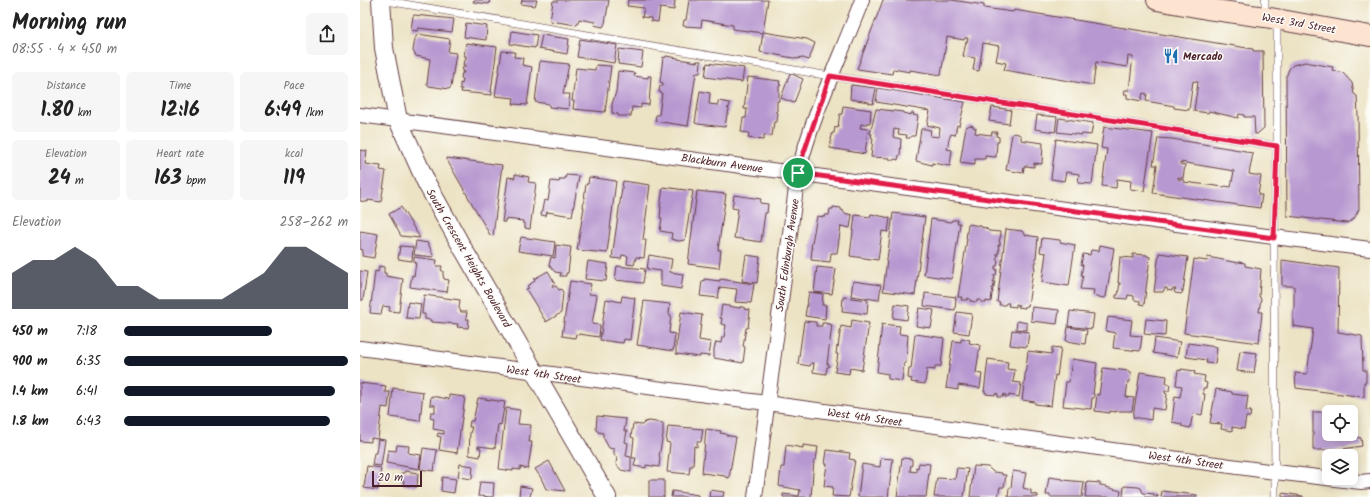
<!DOCTYPE html>
<html lang="en">
<head>
<meta charset="utf-8">
<style>
  body { margin:0; font-family:Kalam,sans-serif; background:#f6f6f6; color:#222; height:100vh; display:flex; flex-direction:column; font-size:15px; white-space:nowrap }
  * { box-sizing:border-box; margin:0 }
  p { font-size:13px; color:#767676 }
  .icon { flex:none; width:22px; height:22px; fill:none; stroke:currentColor; stroke-width:2; stroke-linecap:round; stroke-linejoin:round }
  .map { position:relative; flex:1; overflow:hidden }
  .details { display:flex; flex-direction:column; background:#fff; width:360px }
  .details>* { flex:none }
  .buttons { position:absolute; left:962px; top:405px; display:grid; gap:8px }
  .buttons a { display:grid; place-items:center; width:36px; height:36px; border-radius:6px; background:#fff; box-shadow:0 2px 10px #0003; font-size:20px }
  .scale { position:absolute; left:12px; bottom:10px; width:50px; box-sizing:border-box; padding-left:4px; border:2px solid #4a1f2b; border-top:0; font-size:11px; line-height:14px; white-space:nowrap; color:#4a1f2b; -webkit-text-stroke:3px #fdfcf7; paint-order:stroke }
  .pin { position:absolute; display:grid; place-items:center; width:34px; height:34px; color:#fff; margin:-17px; border:2px solid #fff; border-radius:50%; box-shadow:0 1px 4px #0007 }
  .round { display:grid; place-items:center; flex:none; width:42px; height:42px; border-radius:6px; background:#f6f6f6 }
  .overview { display:flex; align-items:center; justify-content:space-between; height:68px; padding:0 12px }
  h1 { font-size:22px; font-weight:700; line-height:30px }
  .figures { display:grid; grid-template-columns:repeat(3,1fr); gap:6px; height:68px; padding:4px 12px }
  .figures div { display:grid; align-content:center; border-radius:6px; background:#f6f6f6; text-align:center }
  .figures b { font-size:20px; font-weight:700 }
  .figures small { font-size:11px; font-weight:400 }
  .figures p { font-size:11px }
  .chart { height:112px; padding:8px 12px }
  .chart p { display:flex; justify-content:space-between }
  .chart svg { width:100%; height:72px; margin-top:4px; fill:#111827; opacity:.7 }
  ul { padding:0 12px; list-style:none; font-size:13px }
  li { display:grid; grid-template-columns:64px 48px 1fr; align-items:center; height:30px }
  li i { height:10px; border-radius:5px; background:#111827 }
  main { display:flex; flex:1; min-height:0 }
  .map>svg:first-child { display:block }
  .building { fill:#b898d0; fill-rule:evenodd }
  .lines { fill:none; stroke-linecap:round; stroke-linejoin:round }
  .service-casing { stroke:#623c42; stroke-width:8 }
  .minor-casing { stroke:#623c42; stroke-width:16 }
  .tertiary-casing { stroke:#623c42; stroke-width:20 }
  .secondary-casing { stroke:#623c42; stroke-width:22 }
  .service { stroke:#fff; stroke-width:7 }
  .minor { stroke:#fff; stroke-width:14 }
  .tertiary { stroke:#fff; stroke-width:18 }
  .secondary { stroke:#fde4d1; stroke-width:20 }
  .route-casing { stroke:#fff; stroke-width:8 }
  .route { stroke:#e11d48; stroke-width:5 }
  .labels { text-anchor:middle; stroke-width:3; stroke-linejoin:round; paint-order:stroke }
  .street-label { font-size:11px; fill:#4a1f2b; stroke:#fdfcf7 }
  .poi-label { font-size:11px; font-weight:bold; fill:#4a1f2b; stroke:#fdfcf7; text-anchor:start }
</style>
</head>
<body>
<main>
<section class="details">
<div class="overview"><div><h1>Morning run</h1><p>08:55 · 4 × 450 m</p></div><a class="round"><svg class="icon" aria-label="share" viewBox="0 0 24 24"><path d="M12 15V3M7 8l5-5 5 5M5 13v7h14v-7"/></svg></a></div>
<div class="figures">
<div><p>Distance</p><b>1.80<small> km</small></b></div>
<div><p>Time</p><b>12:16</b></div>
<div><p>Pace</p><b>6:49<small> /km</small></b></div>
</div>
<div class="figures">
<div><p>Elevation</p><b>24<small> m</small></b></div>
<div><p>Heart rate</p><b>163<small> bpm</small></b></div>
<div><p>kcal</p><b>119</b></div>
</div>
<div class="chart"><p><span>Elevation</span>258–262 m</p>
<svg viewBox="0 0 160 44" preserveAspectRatio="none"><path d="M0 44V22L10 14L20 14L30 6L40 14L50 30L60 30L70 38L80 38L90 38L100 38L110 30L120 22L130 6L140 6L150 14L160 22V44z"/></svg>
</div>
<ul>
<li><b>450 m</b>7:18<i style="width:66%"></i></li>
<li><b>900 m</b>6:35<i style="width:100%"></i></li>
<li><b>1.4 km</b>6:41<i style="width:94%"></i></li>
<li><b>1.8 km</b>6:43<i style="width:92%"></i></li>
</ul>
</section>
<div class="map">
<svg width="1010" height="497" viewBox="0 0 1010 497">
  <rect width="100%" height="100%" fill="#fdfcf7"/>
  <filter id="ink" filterUnits="userSpaceOnUse"><feTurbulence type="fractalNoise" baseFrequency=".025" numOctaves="2"/><feDisplacementMap in="SourceGraphic" scale="8" xChannelSelector="R" yChannelSelector="G"/><feConvolveMatrix kernelMatrix="1 2 1 2 8 2 1 2 1" color-interpolation-filters="sRGB"/></filter>
  <filter id="wash" filterUnits="userSpaceOnUse"><feTurbulence type="fractalNoise" baseFrequency=".012" numOctaves="4" result="noise"/><feDisplacementMap in="SourceGraphic" scale="16" xChannelSelector="R" yChannelSelector="G"/><feGaussianBlur stdDeviation="0.9" result="paint"/><feColorMatrix in="noise" values="0 0 0 0 0 0 0 0 0 0 0 0 0 0 0 0 0 1.4 0 .05"/><feComposite in="paint" operator="in"/></filter>
  <g filter="url(#wash)">
    <rect width="100%" height="100%" fill="#ece3c4"/>
    <g id="blocks">
      <g class="building">
        <path d="M114,0H130L129,4L113,2Z"/>
        <path d="M162,0H177L175,6L161,4Z"/>
        <path d="M198,0H249L245,23L243,27L234,25L235,22L219,19L217,25L190,21L193,1H198Z"/>
        <path d="M268,0H315L314,10L300,8L298,22L291,21V18L282,17L284,8L267,6Z"/>
        <path d="M329,0H408L403,32L447,39L455,43L449,60L440,57L439,59L400,52L403,33L373,29V25L342,20L341,27L323,26L324,20H326Z"/>
        <path d="M523,0H592L624,5V8L653,12L654,10L893,49V51H903L904,128L897,134H895L894,117H884V115L879,114L878,118L849,111L848,113L834,111L838,82L833,81L829,110L814,108V106L786,101L787,94L783,93L781,101L767,98V94H764L765,90H769L773,57L768,56L767,67L736,62L733,85L644,70L646,63L636,61L639,46L623,43L619,71L613,70L615,58L603,56L606,42H607L608,38H605L604,40L587,37L581,75L550,70V72L533,69L532,74L497,69Z"/>
        <path d="M54,15L94,19L92,32L58,28V31L51,30L53,16Z"/>
        <path d="M106,23L127,26L126,40L104,37Z"/>
        <path d="M152,31L177,35L175,48L150,44Z"/>
        <path d="M58,34L90,39L88,52L96,53L91,87L89,89L69,86L67,84L70,59L56,56L53,51L55,38Z"/>
        <path d="M182,35L209,39L207,54L179,49Z"/>
        <path d="M220,39L257,45L254,63L217,57Z"/>
        <path d="M106,43L137,47L131,92H132V95L101,92L102,89H100V83L102,84L103,79L101,78L102,73H104V72H102L103,67H105V65H103L104,60H106V56H104Z"/>
        <path d="M259,49L283,52L281,67L258,64Z"/>
        <path d="M142,51L155,52L154,57L163,58L162,65L172,67L167,105L153,104L154,98L135,96Z"/>
        <path d="M306,56L318,58V59L337,62V61H341L340,73H336L328,126L295,121L296,115H299L302,93L299,92L300,86H303V83L300,82L303,57L305,58Z"/>
        <path d="M180,61L209,64L203,94H210L208,109L189,107V104L175,102Z"/>
        <path d="M945,62L973,67L972,70L983,73L992,83L994,94L997,96L998,116L999,209L994,219L987,223L927,216L926,77L929,69L933,65Z"/>
        <path d="M347,63L384,68L382,82L345,77Z"/>
        <path d="M236,65L251,66L245,112L213,109L214,101H212L216,68L235,70Z"/>
        <path d="M258,71L275,73L274,76L288,78V76H291L289,105L281,104V108L272,107L271,116H258V114L252,113V104L256,92Z"/>
        <path d="M430,73L443,79L434,103L421,98Z"/>
        <path d="M388,77L420,81L419,84L421,85L420,86H419V101H417V111H416V113H418L417,122H414L412,136L404,135L403,140L388,138L389,133L381,132L383,118H386L387,109H384Z"/>
        <path d="M491,85L516,88L513,104L509,103V102L490,99Z"/>
        <path d="M518,88L605,102L599,126L597,125L595,135L591,134L589,139L587,149L592,150L590,166L572,163V165L556,161L561,129H568V130H571L570,136L579,137L580,128L567,125L570,111L516,102Z"/>
        <path d="M340,91L350,93L349,104L358,105V101L370,103L369,108H367L369,109L368,114H367L365,127L338,124L335,123Z"/>
        <path d="M483,106L511,110L510,123H506V125L501,124L500,128L508,129L505,154L470,148L472,133H474L475,127L478,128L479,119L480,114H482Z"/>
        <path d="M632,107L651,110L649,124L629,121Z"/>
        <path d="M516,109L543,112V113L551,115V113H554L553,115L558,116L555,136H551L550,138H546L547,135L538,134L539,130L534,129L533,137L541,139L540,155H539L538,160L535,159L534,160H530V158L511,157L513,138L511,137L512,134H510Z"/>
        <path d="M677,115L697,117L695,132L675,129Z"/>
        <path d="M699,118L733,123L731,135L722,134V135L697,132Z"/>
        <path d="M610,125L613,126L614,128H616L615,133L631,135L632,132H637L636,136L639,137V142H637L636,157L625,156V159H615V165L600,163L606,127Z"/>
        <path d="M744,127L793,133L784,191L770,189L771,181L757,179L756,188L742,186L747,149L741,148Z"/>
        <path d="M655,133L661,135V140L683,143L682,164L674,163V167L666,166L664,167L663,173L646,170L652,134Z"/>
        <path d="M798,138L812,139L886,151V152L893,153L889,174L901,176L898,195H902L900,208L793,193L797,165H793ZM820,162L874,171L871,187L865,186L864,187L824,182V180L818,179V177L823,178L825,165L820,164Z"/>
        <path d="M696,139L737,145L732,184L718,183L719,174L706,172L704,181L691,179Z"/>
        <path d="M0,150L7,151L5,164L21,166L20,170L26,171L21,202L8,200V202L0,201Z"/>
        <path d="M87,158L142,165L133,236L130,235L87,160Z"/>
        <path d="M155,174L169,177L168,182L176,183L170,229L165,228V224H163V221L145,219V222H142L148,177L155,178Z"/>
        <path d="M206,175L219,176L212,216L187,212L186,216L181,215L184,200L188,201L191,181L199,182L200,179H205Z"/>
        <path d="M229,177L256,181L247,253L217,250L224,207H223L226,184H228Z"/>
        <path d="M263,181L290,185L283,240H286L284,258L276,257L274,265L267,264L268,256L262,255L261,259L252,258Z"/>
        <path d="M303,187L333,191L325,240L319,241L311,239L312,233L300,231L302,218H300L301,207H300Z"/>
        <path d="M337,191L366,194L358,250H361L359,268L328,264Z"/>
        <path d="M374,195L401,199L400,203L408,204L407,213H405L401,242L374,238L378,209L372,208Z"/>
        <path d="M41,207L60,238L41,236L29,214Z"/>
        <path d="M473,207L481,208V210L484,211V213L492,215L490,228L481,226L477,253H471L470,262L451,260L452,248H451L457,216L465,217V215H469L470,209H473Z"/>
        <path d="M533,213L565,217L555,295L523,291Z"/>
        <path d="M511,214L530,218L528,232L522,231L518,260L490,256L495,215L510,217Z"/>
        <path d="M571,219L591,222L592,220H598L597,223H600L592,279L564,275Z"/>
        <path d="M608,224L621,226V227L626,228L629,231L640,232V234H641L639,242H640V245H638L639,250H638H639V253H637V255H638L636,260H638L637,266H635V269H637L636,275H634V277L635,278L633,282H635L634,285L633,286H634V288H632L633,293H632L631,302L626,301V303L621,302V300H617V302L610,301V299L608,298L607,300H601L602,297H598L607,239H606Z"/>
        <path d="M646,229L662,231L665,235L678,237L676,258H675V260H676V263H674L675,271H673L668,306H665V308L658,307L659,305L656,304V307L648,306L649,303H646L645,305H639L640,302H637Z"/>
        <path d="M0,231L18,234L14,258L2,256L3,250L0,249Z"/>
        <path d="M161,237L195,242L193,256L158,251Z"/>
        <path d="M682,238L700,240V242L715,245L709,286L682,282L686,253L680,252Z"/>
        <path d="M56,241L68,243L74,257L54,255Z"/>
        <path d="M196,245L211,247L208,273H206V276H200L201,273L195,272L189,265L191,257L195,258Z"/>
        <path d="M740,245L754,248L746,297L743,298L733,295L734,290L720,289L723,276H721L723,265H721L723,254L730,255L731,250L739,251Z"/>
        <path d="M40,246L53,247L52,261L38,259Z"/>
        <path d="M799,253L828,257L823,291L821,290L823,292L821,294L815,293L814,291L816,289H812V291L807,290V288H805L803,292H794Z"/>
        <path d="M773,254L787,255V256L790,257L784,305L780,304V301L774,300V296L768,295L767,299L756,298V295H758L760,283H758L760,257L773,258Z"/>
        <path d="M289,255L312,259L310,272L323,274L321,289L301,286V271L287,269Z"/>
        <path d="M386,255L400,257L397,283L382,281Z"/>
        <path d="M54,257L77,260L76,266H82L81,270L83,271V275L84,279L89,280L87,292L50,287L52,275L54,276L56,262H54Z"/>
        <path d="M848,257L878,263V262L885,263V266L901,269L899,297L901,298L899,312H902L899,343L824,333L834,259L847,261Z"/>
        <path d="M922,260L979,268L978,332L1002,336L1003,370H1006V382H1004V397L936,388L935,373L947,374L953,329L933,326V310H934V286H922Z"/>
        <path d="M228,261L248,264L246,281L225,279Z"/>
        <path d="M19,266L24,267V273H26V276L43,279L39,312L29,311L30,307L23,306L21,314L10,313L15,271L18,272Z"/>
        <path d="M257,266L285,269L283,283L255,280Z"/>
        <path d="M457,267L476,269L472,294L454,292Z"/>
        <path d="M0,271L7,272L3,300H0Z"/>
        <path d="M188,271L195,283L192,285L193,287L196,286L199,290L201,289L203,292L201,313L186,322L166,289L169,288L167,286L175,281L174,279Z"/>
        <path d="M344,279L360,281V279L394,284L391,303L375,302L377,289L360,287L358,298L340,296L342,281H344Z"/>
        <path d="M210,281L231,284L229,294L237,295L232,324L240,325L239,337L219,334V335L216,334L215,338L202,336Z"/>
        <path d="M493,281L521,285L519,300L491,296Z"/>
        <path d="M449,292L463,294L462,305H466L465,319L445,316Z"/>
        <path d="M565,293L596,297L595,310L564,306Z"/>
        <path d="M64,295L100,300L99,308L101,312H107L106,319H109L108,328L97,327L98,324L71,322V320L65,319V314H62Z"/>
        <path d="M262,296L275,298L270,340L264,339L263,343L240,340L246,299L261,302Z"/>
        <path d="M483,297L508,300L507,314L482,311Z"/>
        <path d="M284,301L310,304L309,314L311,315L309,333L315,334L313,351L277,345Z"/>
        <path d="M48,302L61,304L59,319L46,318Z"/>
        <path d="M535,304L549,306L547,320L533,318Z"/>
        <path d="M362,305L380,308V307H384V309L390,310L388,328H386L383,346L385,347L383,363L354,358V349L356,342L361,343L362,337H364L366,325L361,324L362,318H360Z"/>
        <path d="M672,307L699,310L697,324L671,321Z"/>
        <path d="M559,308L574,310L571,328L556,326Z"/>
        <path d="M710,311L734,314L732,329L708,326Z"/>
        <path d="M321,312L342,315L339,340L351,342L349,356L340,355V357L316,354V342H317Z"/>
        <path d="M597,312L612,314L609,334L594,332Z"/>
        <path d="M748,317L772,320L770,335L782,336L780,351L753,348L755,333L746,331Z"/>
        <path d="M786,319L806,321L805,336L784,334Z"/>
        <path d="M492,320L509,323L502,370L490,368L489,374L475,372L478,354H476L477,346L478,347L481,326L491,328Z"/>
        <path d="M444,321L456,322V326H462V323H465L472,325L467,364H469V367H467L466,374L453,372L454,363H451L450,366L438,364Z"/>
        <path d="M657,321L667,323V330L656,329Z"/>
        <path d="M522,324L540,326L539,334L548,335L546,363H544L542,381L528,379V374L517,372Z"/>
        <path d="M708,327L727,330L725,344L706,341Z"/>
        <path d="M652,330L669,332L667,347L650,345Z"/>
        <path d="M555,334L584,338L581,366H575V370L567,369L565,384L551,382L552,379L548,378L549,369H551Z"/>
        <path d="M601,338L610,340L609,343L620,345L616,373L622,374L620,388L598,385V390L586,388L593,341L601,342Z"/>
        <path d="M795,338L820,342L817,357L793,353Z"/>
        <path d="M828,343L857,347L855,364L846,363L847,360L826,357Z"/>
        <path d="M692,347L701,348L697,376L695,375L691,406L675,404V402L662,400L668,351L692,354Z"/>
        <path d="M880,351L897,353L894,373L877,371Z"/>
        <path d="M628,359L648,362L647,369L655,370L653,382L661,383L659,397L649,395V397H645L646,395L644,394L643,397H638V394L636,393V395L626,394V392H624Z"/>
        <path d="M712,359L737,363L733,394H734V398H732L731,409L703,406L706,382H709Z"/>
        <path d="M743,368L769,371V373L771,374L770,381H768L766,397L774,398L772,411H756V412L750,411V413L735,411L737,394L739,395Z"/>
        <path d="M821,369L835,371L834,374L845,376L844,382L847,383L846,388H843V394H845L842,415L834,413L833,414L830,428L821,426L822,424L812,422L815,396L820,397L822,386L816,385L818,370L821,371Z"/>
        <path d="M780,372L807,376L806,384H810L809,391H805V393L807,394L805,410L792,408L791,420L773,417Z"/>
        <path d="M0,383L26,386L25,392H30L28,408L22,407L18,439L11,438V442L0,441Z"/>
        <path d="M33,388L63,392L60,421L30,417Z"/>
        <path d="M856,389L872,392V394L888,396L886,411H891L890,417H886L884,429L872,427V431L861,429L862,424L850,423Z"/>
        <path d="M89,395L105,397L97,453L79,450L81,437L77,436L78,433L84,434V431L73,429L74,419L70,418L71,412H75V405H70L71,396L89,399Z"/>
        <path d="M118,398L145,402L141,425L138,424L135,448L118,446V448H121L120,457L109,455L110,433L112,427H109L110,421H113Z"/>
        <path d="M146,408L160,410L158,424L171,425L169,442H172L168,469L160,467V470L153,469V471L139,469Z"/>
        <path d="M953,412H969V434L1001,438L1002,446L976,450H953Z"/>
        <path d="M237,416L266,419L264,431H267L265,442L268,443L266,456L271,457V472L261,470L256,464L257,457L254,455V449L249,448L243,437V433L238,432L236,429Z"/>
        <path d="M289,421L303,423V435L299,456L300,457L299,467L286,465V468L274,466L276,458H272L274,438L271,437L273,424L282,425L285,422Z"/>
        <path d="M308,426L343,429L341,442H337V447L334,446L333,466H330L329,474L307,472L310,443L306,442Z"/>
        <path d="M346,429L361,431L360,433L366,434V435L376,437L369,478L365,477V476L342,473Z"/>
        <path d="M18,439L25,440L21,466L12,465L14,453H16Z"/>
        <path d="M37,445L49,446L48,453L61,455L59,469L26,463L28,450L36,451Z"/>
        <path d="M426,445L443,448V445L458,447L456,460H454L451,497H423V494L439,496L440,490L419,486L421,467H424Z"/>
        <path d="M63,448L77,450L74,471L60,469Z"/>
        <path d="M467,450L490,453L489,459L495,460L489,497L472,496L473,487L464,486L467,464H465Z"/>
        <path d="M521,458L533,459L528,497H498L502,464L520,467Z"/>
        <path d="M542,458L552,459V465H551L550,471L556,472V467L558,468L559,463L570,464L566,497H537Z"/>
        <path d="M189,461L205,491L186,489L181,478L175,469Z"/>
        <path d="M100,464L113,466L112,479L98,477Z"/>
        <path d="M7,466L21,468L18,490L4,488Z"/>
        <path d="M614,466L628,467L633,472L642,473V475H646L644,487H640L638,497H610Z"/>
        <path d="M597,468L608,469L604,497H574L577,478L595,479Z"/>
        <path d="M45,471L58,473L57,487L43,485L44,481L40,480L41,473H44Z"/>
        <path d="M653,471L666,473L663,488L671,490V494L678,495V497H648L649,488H651Z"/>
        <path d="M82,477L96,479L94,493L81,491Z"/>
        <path d="M689,477L703,479V480L724,482L722,497H690V495H686Z"/>
        <rect x="289" y="480" width="15" height="17"/>
        <path d="M120,482L134,483L133,497L118,496Z"/>
        <path d="M727,482L740,483V485L746,486V487L761,491L760,497H725Z"/>
        <path d="M160,486L172,488L170,497H159Z"/>
        <path d="M764,486L778,487L781,488L783,493L794,494V495L798,496V497H763Z"/>
        <path d="M350,490L364,492L363,497H349Z"/>
        <path d="M312,491L338,495V497H311Z"/>
        <path d="M802,491L837,495L836,497H801Z"/>
        <path d="M922,493L943,496V497H922Z"/>
      </g>
    </g>
  </g>
  <g filter="url(#ink)">
    <use href="#blocks" fill-opacity="0" stroke="#623c42" stroke-width="1"/>
    <g class="lines">
      <defs>
        <g id="service">
          <path d="M21,0L470,76L917,146"/>
          <path d="M905,0V17"/>
          <path d="M915,497L914,237L917,146V21"/>
        </g>
        <g id="minor">
          <path d="M0,115L914,237L1010,249"/>
          <path d="M0,348L915,472L1001,482L1010,481"/>
          <path d="M395,497L438,173C453,113 480,58 502,0"/>
        </g>
        <path id="tertiary" d="M21,0L24,48L38,120L67,184L102,247L247,497"/>
        <path id="secondary" d="M797,0L847,9L905,17L1010,36"/>
      </defs>
      <use href="#service" class="service-casing"/>
      <use href="#minor" class="minor-casing"/>
      <use href="#tertiary" class="tertiary-casing"/>
      <use href="#secondary" class="secondary-casing"/>
      <use href="#service" class="service"/>
      <use href="#minor" class="minor"/>
      <use href="#tertiary" class="tertiary"/>
      <use href="#secondary" class="secondary"/>
    </g>
  </g>
  <g class="lines" filter="url(#ink)">
    <defs>
      <path id="route" d="M470,76L917,146L914,238L438,173L442,158Z"/>
    </defs>
    <use href="#route" class="route-casing"/>
    <use href="#route" class="route"/>
  </g>
  <defs>
    <symbol id="restaurant-bare" viewBox="-9 -9 18 18"><path d="M-5-6h1v4h1v-4h1v4h1v-4h1v5L-1.5 .5V6h-2V.5L-5-1ZM5-6V6H3V1.5H1.5Q1.5-4 5-6Z" fill="#1f6fb2" stroke="#fdfcf7" stroke-width="2.5" paint-order="stroke"/></symbol>
  </defs>
  <g fill-rule="evenodd">
    <use href="#restaurant-bare" x="800" y="45" width="22" height="22"/>
  </g>
  <g class="labels">
    <g class="street-label">
      <text transform="translate(939 23) rotate(10)" y="4">West 3rd Street</text>
      <text transform="translate(362 163) rotate(8)" y="4">Blackburn Avenue</text>
      <text transform="translate(427 255) rotate(-82)" y="4">South Edinburgh Avenue</text>
      <text transform="translate(109 258) rotate(60)" y="4">South Crescent Heights Boulevard</text>
      <text transform="translate(184 374) rotate(8)" y="4">West 4th Street</text>
      <text transform="translate(505 417) rotate(8)" y="4">West 4th Street</text>
      <text transform="translate(826 460) rotate(8)" y="4">West 4th Street</text>
    </g>
    <g class="poi-label">
      <text x="823" y="60">Mercado</text>
    </g>
  </g>
</svg>
<div class="buttons">
<a><svg class="icon" aria-label="locate" viewBox="0 0 24 24"><circle cx="12" cy="12" r="6"/><path d="M12 2v4M12 18v4M2 12h4M18 12h4"/></svg></a>
<a><svg class="icon" aria-label="layers" viewBox="0 0 24 24"><path d="M12 4l9 5-9 5-9-5zM3 14l9 5 9-5"/></svg></a>
</div>
<div class="scale">20 m</div>
<div class="pin" style="left:438px;top:173px;background:#1e9e55"><svg class="icon" aria-label="arrive" viewBox="0 0 24 24"><path d="M6 21V4h12l-3 4 3 4H6"/></svg></div>
</div>
</main>
</body>
</html>
